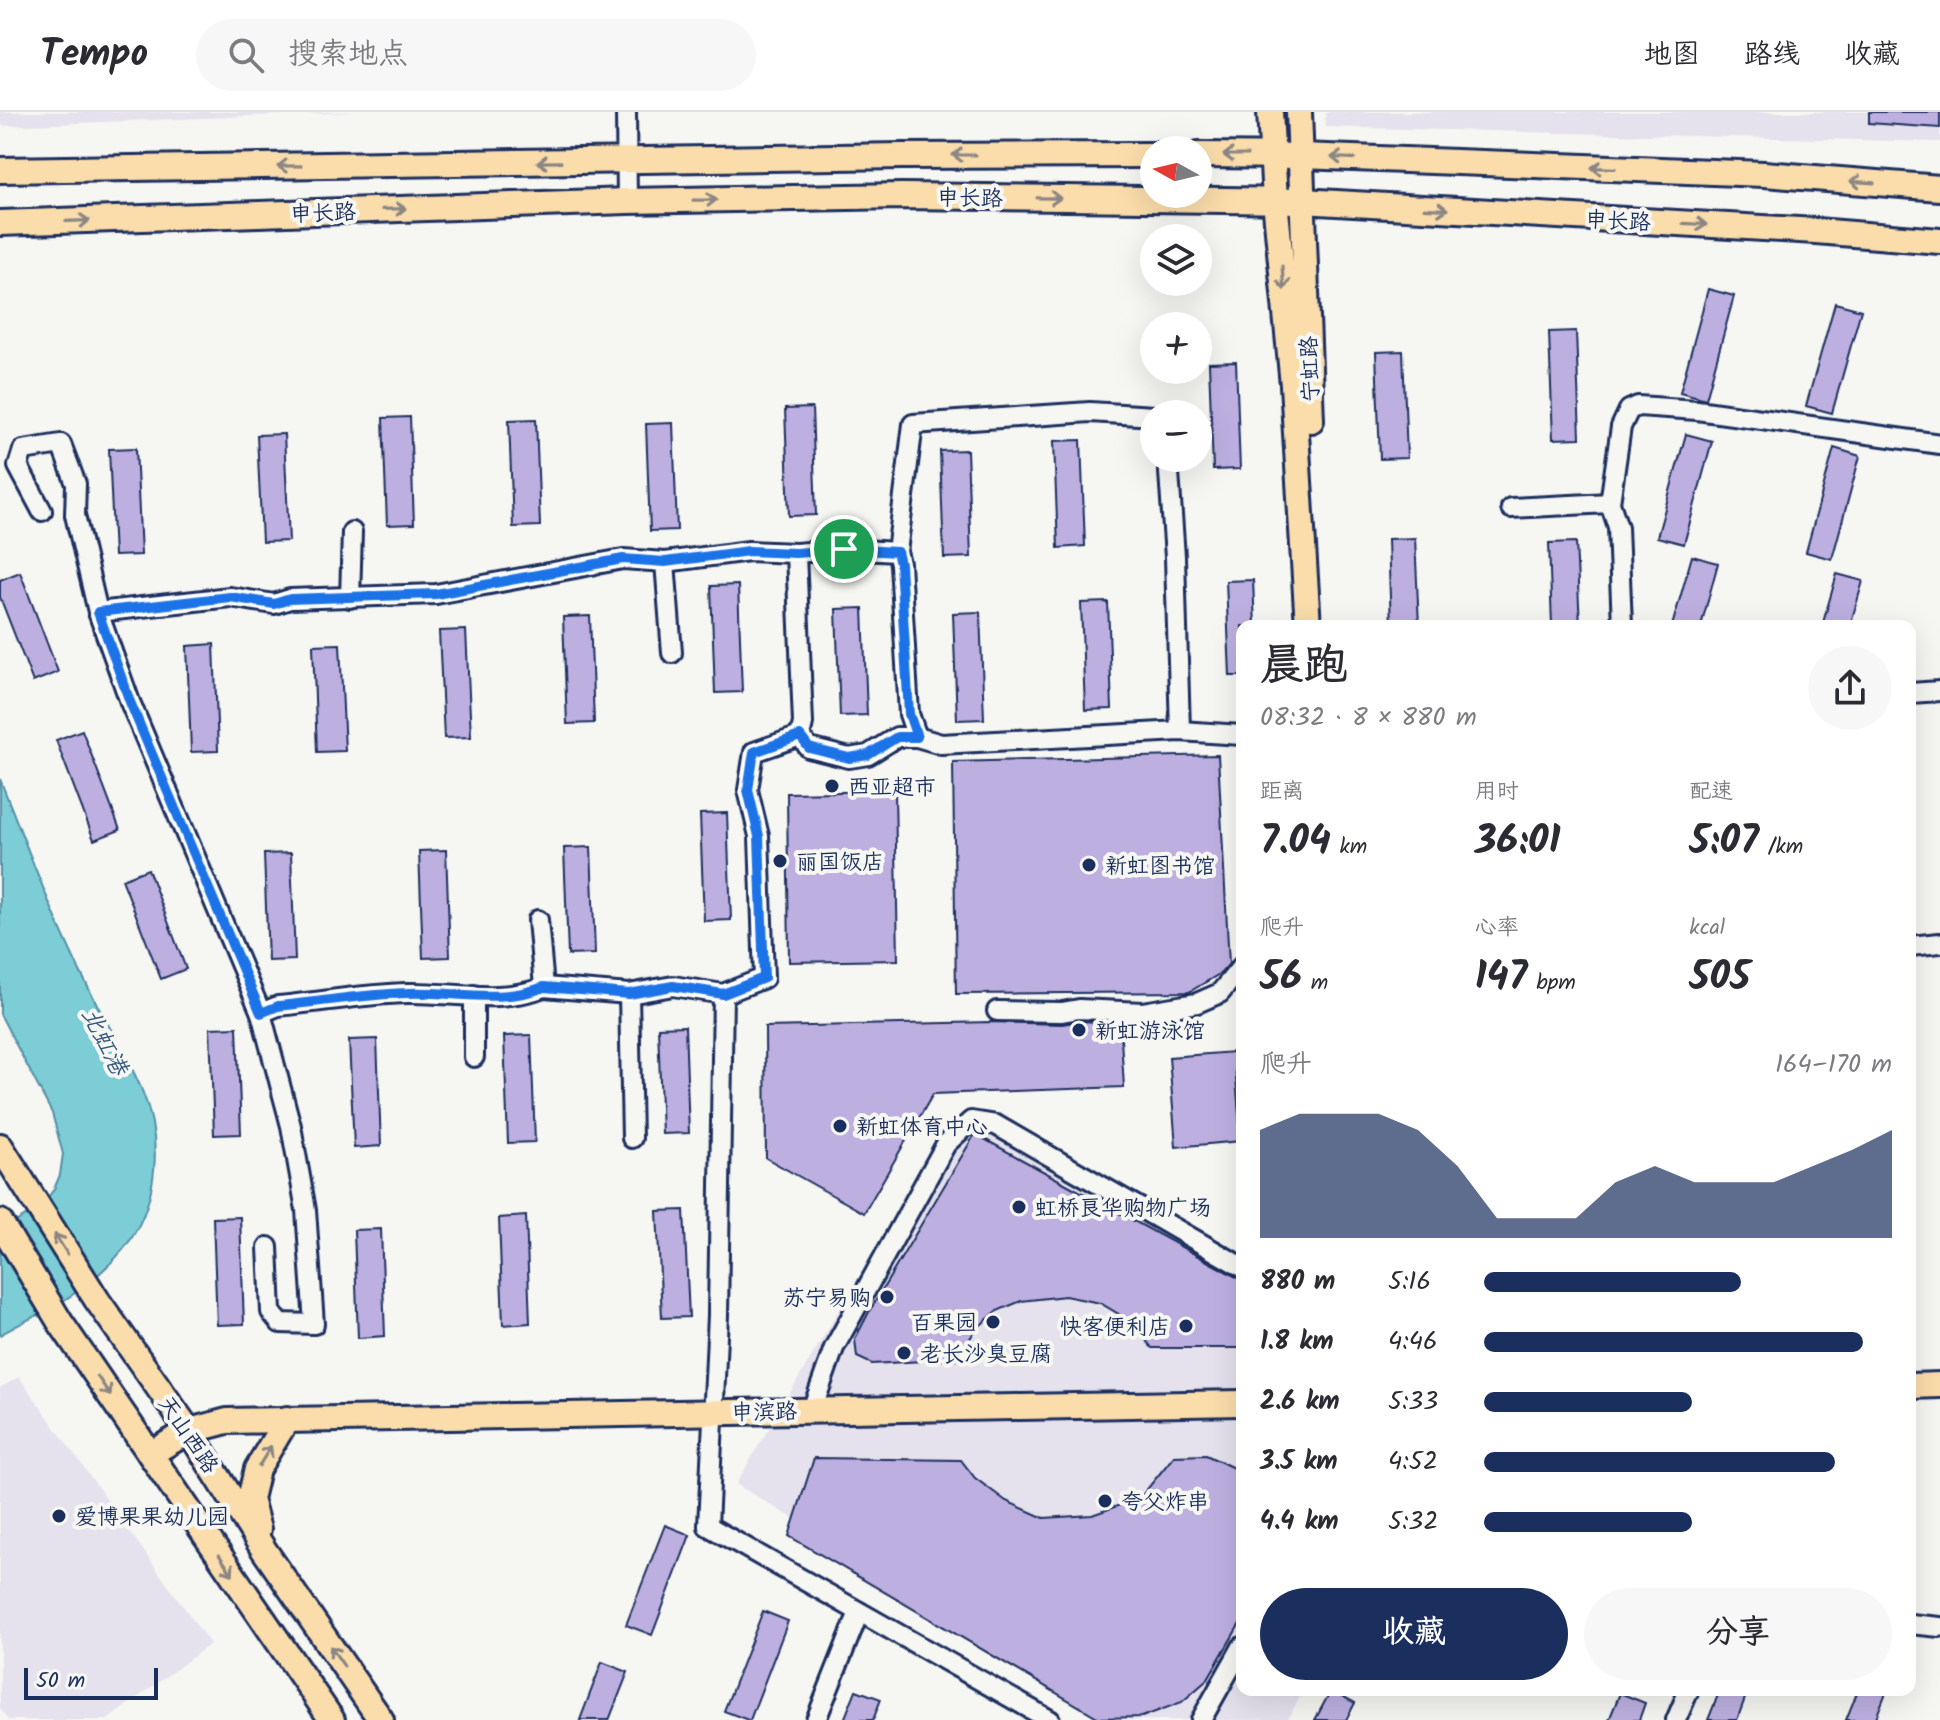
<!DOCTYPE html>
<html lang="zh">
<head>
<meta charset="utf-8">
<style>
  body { margin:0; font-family:Kalam,"LXGW WenKai TC",sans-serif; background:#f7f7f7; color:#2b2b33; height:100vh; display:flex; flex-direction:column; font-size:30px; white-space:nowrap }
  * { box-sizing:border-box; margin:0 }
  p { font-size:26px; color:#7c7c81 }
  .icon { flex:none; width:44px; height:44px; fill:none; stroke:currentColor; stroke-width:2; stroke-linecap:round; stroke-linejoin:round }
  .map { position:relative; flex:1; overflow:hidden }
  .sheet { position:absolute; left:1236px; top:508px; width:680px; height:1076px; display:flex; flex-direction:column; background:#fff; border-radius:16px; box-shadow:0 8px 32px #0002 }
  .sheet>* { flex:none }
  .needle { width:52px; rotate:278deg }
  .fabs { position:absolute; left:1140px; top:24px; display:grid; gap:16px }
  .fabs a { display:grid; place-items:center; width:72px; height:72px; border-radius:50%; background:#fff; box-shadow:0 8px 32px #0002; font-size:40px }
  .scale { position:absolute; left:24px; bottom:20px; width:134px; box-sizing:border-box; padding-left:8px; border:4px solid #1b2f5e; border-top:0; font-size:22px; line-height:28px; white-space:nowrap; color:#1b2f5e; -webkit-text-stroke:6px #f6f6f2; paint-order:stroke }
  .pin { position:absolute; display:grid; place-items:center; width:68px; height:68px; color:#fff; margin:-34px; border:4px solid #fff; border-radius:50%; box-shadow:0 2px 8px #0007 }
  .round { display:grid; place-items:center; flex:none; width:84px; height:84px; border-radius:42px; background:#f7f7f7 }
  .head { display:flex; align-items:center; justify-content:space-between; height:136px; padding:0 24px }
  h1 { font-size:44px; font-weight:700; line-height:60px }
  .stats { display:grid; grid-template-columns:repeat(3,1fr); gap:12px; height:136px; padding:8px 24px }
  .stats div { display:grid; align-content:center }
  .stats b { font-size:40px; font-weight:700 }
  .stats small { font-size:22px; font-weight:400 }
  .stats p { font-size:22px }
  .chart { height:224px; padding:16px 24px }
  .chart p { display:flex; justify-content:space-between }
  .chart svg { width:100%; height:144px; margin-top:8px; fill:#1b2f5e; opacity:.7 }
  .action { display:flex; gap:16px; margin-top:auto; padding:16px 24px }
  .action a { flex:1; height:92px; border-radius:48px; background:#1b2f5e; color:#fff; font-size:32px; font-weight:700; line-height:92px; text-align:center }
  .action a+a { background:#f7f7f7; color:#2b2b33 }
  ul { padding:0 24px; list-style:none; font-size:26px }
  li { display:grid; grid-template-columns:128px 96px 1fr; align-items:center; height:60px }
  li i { height:20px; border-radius:10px; background:#1b2f5e }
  header { display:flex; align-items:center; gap:48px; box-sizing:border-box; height:112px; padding:0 40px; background:#fff; border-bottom:2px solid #e1e1e2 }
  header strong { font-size:38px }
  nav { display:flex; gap:44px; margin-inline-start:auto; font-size:28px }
  .search { width:560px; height:72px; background:#f7f7f7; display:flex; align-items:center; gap:20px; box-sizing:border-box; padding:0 28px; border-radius:44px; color:#7c7c81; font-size:30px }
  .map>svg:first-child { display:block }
  .built { fill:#e5e1ed }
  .water { fill:#7ccdd6; stroke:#558ea6; stroke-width:2 }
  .building { fill:#bdb0e1; stroke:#1b2f5e; stroke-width:2 }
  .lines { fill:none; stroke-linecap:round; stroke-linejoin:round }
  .minor-casing { stroke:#1b2f5e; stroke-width:24 }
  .major-casing { stroke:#1b2f5e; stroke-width:30 }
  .minor { stroke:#f6f6f2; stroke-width:18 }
  .major { stroke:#fbddab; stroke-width:24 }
  .oneway { stroke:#8b8684 }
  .route-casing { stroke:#fff; stroke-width:16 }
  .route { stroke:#1a73e8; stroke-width:10 }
  .poi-dot { fill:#1b2f5e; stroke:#f6f6f2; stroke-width:3 }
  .labels { text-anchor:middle; stroke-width:8; stroke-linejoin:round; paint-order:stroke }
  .street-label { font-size:22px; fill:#1b2f5e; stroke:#f6f6f2 }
  .poi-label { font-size:22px; fill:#1b2f5e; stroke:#f6f6f2; text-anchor:start }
  .water-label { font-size:24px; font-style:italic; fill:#33567c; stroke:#f6f6f2 }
</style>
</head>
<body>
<header>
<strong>Tempo</strong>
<div class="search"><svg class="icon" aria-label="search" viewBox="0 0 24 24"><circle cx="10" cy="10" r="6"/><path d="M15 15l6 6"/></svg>搜索地点</div>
<nav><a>地图</a><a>路线</a><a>收藏</a></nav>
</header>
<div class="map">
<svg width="1940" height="1608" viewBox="0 0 1940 1608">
  <rect width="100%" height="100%" fill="#f6f6f2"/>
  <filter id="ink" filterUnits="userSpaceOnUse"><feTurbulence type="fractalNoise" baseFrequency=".0125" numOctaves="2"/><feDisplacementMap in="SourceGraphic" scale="16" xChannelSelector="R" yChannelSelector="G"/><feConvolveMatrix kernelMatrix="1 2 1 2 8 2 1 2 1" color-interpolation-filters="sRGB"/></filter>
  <g filter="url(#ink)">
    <g class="built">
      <path d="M0,0H353L0,14Z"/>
      <path d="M1326,0H1940V30L1325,15Z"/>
      <path d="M970,1001L1242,1154V1578H1304L1287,1608H1129L736,1372L952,1008Z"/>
      <path d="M19,1265L210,1532L107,1608H8L0,1596V1276Z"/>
    </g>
    <path class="water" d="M0,667C28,738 55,811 90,879C107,913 129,946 143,981C162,1027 158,1085 131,1127C119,1145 101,1161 84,1174C60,1194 27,1207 0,1223V1119L41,1095L54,1077L60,1063L63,1042L52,1001L0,902Z"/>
    <g class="building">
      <path d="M1869,0H1940V16L1869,11Z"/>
      <path d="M1708,177L1734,184L1706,287L1680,280Z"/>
      <path d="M1835,191L1861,198L1832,301L1806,294Z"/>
      <path d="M1576,219L1580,326L1553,327L1549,220Z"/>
      <path d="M1403,239L1407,346L1380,347L1376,240Z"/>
      <path d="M1236,250L1240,357L1213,358L1209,251Z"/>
      <path d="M812,296L816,403L789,404L785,297Z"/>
      <path d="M410,305L414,412L387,413L383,306Z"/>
      <path d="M536,307L540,414L513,415L509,308Z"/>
      <path d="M673,311L677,418L650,419L646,312Z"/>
      <path d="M284,322L289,429L262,430L257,323Z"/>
      <path d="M1686,322L1712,329L1684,432L1657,425Z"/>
      <path d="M1081,328L1085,434L1058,436L1054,329Z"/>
      <path d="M136,336L141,443L114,444L109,337Z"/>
      <path d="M1834,336L1860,344L1832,447L1806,440Z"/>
      <path d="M967,338L971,445L944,446L940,339Z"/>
      <path d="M1415,426L1419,514H1391L1388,427Z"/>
      <path d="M1576,430L1580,514H1552L1549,431Z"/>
      <path d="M1692,444L1718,451L1701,514H1672Z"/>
      <path d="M20,460L58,560L33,570L0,485V468Z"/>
      <path d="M1837,462L1863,469L1850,514H1822Z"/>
      <path d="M1253,468L1255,514H1242V564H1230L1226,469Z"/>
      <path d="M738,473L742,580L715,581L711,474Z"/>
      <path d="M1108,490L1112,597L1085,598L1081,491Z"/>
      <path d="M863,496L867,603L840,604L836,497Z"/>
      <path d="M980,500L984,607L957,608L953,501Z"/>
      <path d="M590,504L594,611L567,612L563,505Z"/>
      <path d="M466,518L471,625L444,626L439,519Z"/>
      <path d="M214,532L218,639L191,640L187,534Z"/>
      <path d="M340,532L345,639L317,640L313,533Z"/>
      <path d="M82,618L120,718L94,728L56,628Z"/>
      <path d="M1218,643L1229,852L1221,861L1189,880L956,882L953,650Z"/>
      <path d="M895,679L898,848L789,850L787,681Z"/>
      <path d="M727,701L731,808L704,809L700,702Z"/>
      <path d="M591,735L595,842L568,843L564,736Z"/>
      <path d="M446,738L450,845L423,846L419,739Z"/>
      <path d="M291,741L295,848L268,849L264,742Z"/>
      <path d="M148,757L186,857L161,867L122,767Z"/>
      <path d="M1080,909L1120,911L1124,975L933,982L864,1101L766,1046L765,915L992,910L1062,912Z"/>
      <path d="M685,914L689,1021L662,1022L658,915Z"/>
      <path d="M237,915L241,1022L214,1023L210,916Z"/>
      <path d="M531,923L535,1030L508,1031L504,924Z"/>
      <path d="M377,927L381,1034L354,1036L349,928Z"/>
      <path d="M1234,940L1241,1029L1176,1035L1169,945Z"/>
      <path d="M975,1022L1242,1168V1236H1152L1132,1210L1100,1191L1065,1184L1021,1189L997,1199L976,1217L957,1247L872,1252L857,1245L855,1227L869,1200Z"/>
      <path d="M684,1098L689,1205L662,1206L657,1099Z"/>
      <path d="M526,1104L530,1211L503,1213L499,1106Z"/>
      <path d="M240,1105L244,1212L217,1213L213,1106Z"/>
      <path d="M381,1117L385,1224L358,1226L354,1118Z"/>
      <path d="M1206,1343L1242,1360V1508L1207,1568L1182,1590L1142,1605L1099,1606L789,1424L814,1346L961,1348L975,1366L1006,1389L1044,1406L1092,1403L1140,1386L1174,1344Z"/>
      <path d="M665,1413L690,1423L652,1523L626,1513Z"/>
      <path d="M763,1499L788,1509L750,1608H748L724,1599Z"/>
      <path d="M602,1550L628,1560L609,1608H580Z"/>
      <path d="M856,1578L881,1587L873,1608H844Z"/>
      <path d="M1331,1578L1355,1591L1346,1608H1315Z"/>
      <path d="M1720,1578H1748L1737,1608H1708Z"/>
      <path d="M1858,1578H1887L1875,1608H1846Z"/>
      <path d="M1620,1581L1645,1591L1639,1608H1609Z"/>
    </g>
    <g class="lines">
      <defs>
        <g id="minor">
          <path d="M626,0L627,89"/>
          <path d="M1168,346L1175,445L1180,619"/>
          <path d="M1511,396L1610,391"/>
          <path d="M42,399L18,354L23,338L61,332L76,372L75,403L98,500L130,590L261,901L291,1014L306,1098L314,1212L280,1211L271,1200L268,1135"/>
          <path d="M796,441L803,611L800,624L809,636L849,646L868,643L897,625H917L941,632L1180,619L1242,623"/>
          <path d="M665,450L672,541"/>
          <path d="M350,486L352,420"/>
          <path d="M98,500L230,485L274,492L290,487L436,482L623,447L665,450L749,439L796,441L844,437L897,440"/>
          <path d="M1622,514L1618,415L1610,391L1621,315L1629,298L1638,294L1697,298L1940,332"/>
          <path d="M1910,581L1940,579"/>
          <path d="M917,625L909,602L900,452L897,440L913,312L1090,300L1154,304"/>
          <path d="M538,808L544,875"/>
          <path d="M1910,834L1940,831"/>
          <path d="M629,882L632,1026"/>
          <path d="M723,882L718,1203L708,1414L1050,1608"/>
          <path d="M997,899L1062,900L1079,897L1143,900L1197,891L1220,881L1242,854"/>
          <path d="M261,901L278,894C321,890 365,882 408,881C452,880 502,892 544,875L629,882L673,874L723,882L764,866L759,724L748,678L754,640L800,624"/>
          <path d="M474,945V883"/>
          <path d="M812,1298L834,1236L946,1032L971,1009L996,1013L1242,1155"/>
          <path d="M1910,1512L1940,1515"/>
          <path d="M816,1608L859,1500"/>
          <path d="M1201,1608L1242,1535"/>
          <path d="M1676,1608L1689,1578"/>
        </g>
        <g id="major">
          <path d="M1270,0L1275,88L1293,273L1308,514"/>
          <path d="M1299,0L1311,308"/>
          <path d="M1198,43L1301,44L1764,62L1940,76"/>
          <path d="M0,58L903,44L1154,43"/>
          <path d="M0,111L627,89L902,84L1302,89L1816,119L1940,129"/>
          <path d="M0,1034L97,1188L189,1319L264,1438L381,1608"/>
          <path d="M0,1110L60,1210L332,1608"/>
          <path d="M1910,1274L1940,1273"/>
          <path d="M150,1342L189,1319L227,1309L1242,1291"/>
          <path d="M258,1417L250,1387L257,1357L287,1307"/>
        </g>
      </defs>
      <use href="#minor" class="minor-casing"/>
      <use href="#major" class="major-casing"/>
      <use href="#minor" class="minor"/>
      <use href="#major" class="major"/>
    </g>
    <defs><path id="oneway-shaft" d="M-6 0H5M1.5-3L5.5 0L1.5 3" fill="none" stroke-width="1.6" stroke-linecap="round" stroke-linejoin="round" transform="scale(2)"/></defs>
    <g class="oneway">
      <use href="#oneway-shaft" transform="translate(964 43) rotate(180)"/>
      <use href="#oneway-shaft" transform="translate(1235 43) rotate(180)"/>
      <use href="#oneway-shaft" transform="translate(1343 46) rotate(-177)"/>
      <use href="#oneway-shaft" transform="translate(549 50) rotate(179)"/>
      <use href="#oneway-shaft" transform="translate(289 54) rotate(179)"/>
      <use href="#oneway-shaft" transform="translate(1603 56) rotate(-178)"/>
      <use href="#oneway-shaft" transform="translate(1862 70) rotate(-176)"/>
      <use href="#oneway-shaft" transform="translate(1049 86) rotate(1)"/>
      <use href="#oneway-shaft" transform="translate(705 88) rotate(-1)"/>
      <use href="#oneway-shaft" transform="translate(394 97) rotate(-2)"/>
      <use href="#oneway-shaft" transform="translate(1436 97) rotate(3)"/>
      <use href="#oneway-shaft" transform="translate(78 109) rotate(-2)"/>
      <use href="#oneway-shaft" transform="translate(1695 112) rotate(3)"/>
      <use href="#oneway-shaft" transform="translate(1283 166) rotate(85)"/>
      <use href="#oneway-shaft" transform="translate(61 1132) rotate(-122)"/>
      <use href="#oneway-shaft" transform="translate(104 1274) rotate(56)"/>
      <use href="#oneway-shaft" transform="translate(265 1344) rotate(-59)"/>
      <use href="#oneway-shaft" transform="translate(226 1453) rotate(56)"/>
      <use href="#oneway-shaft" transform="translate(337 1544) rotate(-125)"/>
    </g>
  </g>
  <g class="lines" filter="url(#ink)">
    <defs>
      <path id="route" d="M844,437L897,440L900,452L909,602L917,625H897L868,643L849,646L809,636L800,624L754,640L748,678L759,724L764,866L723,882L673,874L629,882L544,875C502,892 452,879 408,881C365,882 321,890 278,894L261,901L130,590L98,500L230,485L274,492L290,487L436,482L623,447L665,450L749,439L796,441Z"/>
    </defs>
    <use href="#route" class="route-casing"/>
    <use href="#route" class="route"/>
  </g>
  <g class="poi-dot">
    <circle cx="832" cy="674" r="8"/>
    <circle cx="780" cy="749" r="8"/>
    <circle cx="1089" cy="753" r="8"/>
    <circle cx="1079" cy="918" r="8"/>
    <circle cx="840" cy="1014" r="8"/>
    <circle cx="1019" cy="1095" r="8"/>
    <circle cx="887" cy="1185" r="8"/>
    <circle cx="993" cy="1210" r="8"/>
    <circle cx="1186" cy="1214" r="8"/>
    <circle cx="904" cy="1241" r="8"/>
    <circle cx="1105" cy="1389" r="8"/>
    <circle cx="59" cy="1404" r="8"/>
  </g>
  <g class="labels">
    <g class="street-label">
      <text transform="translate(970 85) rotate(1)" y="8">申长路</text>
      <text transform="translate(323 100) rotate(-2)" y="8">申长路</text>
      <text transform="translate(1618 108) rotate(3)" y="8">申长路</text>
      <text transform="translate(1309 257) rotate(-92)" y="8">宁虹路</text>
      <text transform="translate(764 1299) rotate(-1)" y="8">申滨路</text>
      <text transform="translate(189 1322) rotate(56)" y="8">天山西路</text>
    </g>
    <g class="poi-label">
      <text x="848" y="682">西亚超市</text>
      <text x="796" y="757">丽国饭店</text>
      <text x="1105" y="761">新虹图书馆</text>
      <text x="1095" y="926">新虹游泳馆</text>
      <text x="856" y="1022">新虹体育中心</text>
      <text x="1035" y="1103">虹桥良华购物广场</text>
      <text x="871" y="1193" text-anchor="end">苏宁易购</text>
      <text x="977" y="1218" text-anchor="end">百果园</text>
      <text x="1170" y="1222" text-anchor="end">快客便利店</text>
      <text x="920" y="1249">老长沙臭豆腐</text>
      <text x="1121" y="1397">夸父炸串</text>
      <text x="75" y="1412">爱博果果幼儿园</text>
    </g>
    <g class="water-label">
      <text transform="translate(105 929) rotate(63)" y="8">北虹港</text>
    </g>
  </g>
</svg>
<div class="fabs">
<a><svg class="needle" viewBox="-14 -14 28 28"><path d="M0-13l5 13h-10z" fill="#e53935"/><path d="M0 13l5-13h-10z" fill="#7c7c81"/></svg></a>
<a><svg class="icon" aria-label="layers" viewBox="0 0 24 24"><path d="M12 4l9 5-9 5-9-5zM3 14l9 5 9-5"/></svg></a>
<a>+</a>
<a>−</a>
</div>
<div class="scale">50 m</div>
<div class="pin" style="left:844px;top:437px;background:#1e9e55"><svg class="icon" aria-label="arrive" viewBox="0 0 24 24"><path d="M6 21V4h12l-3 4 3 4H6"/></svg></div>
<section class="sheet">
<div class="head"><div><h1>晨跑</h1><p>08:32 · 8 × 880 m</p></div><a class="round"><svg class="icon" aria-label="share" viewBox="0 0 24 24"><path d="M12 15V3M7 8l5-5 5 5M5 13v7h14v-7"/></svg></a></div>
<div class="stats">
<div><p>距离</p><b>7.04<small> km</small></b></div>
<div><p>用时</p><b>36:01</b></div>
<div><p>配速</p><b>5:07<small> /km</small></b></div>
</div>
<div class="stats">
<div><p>爬升</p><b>56<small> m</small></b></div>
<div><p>心率</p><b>147<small> bpm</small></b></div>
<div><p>kcal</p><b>505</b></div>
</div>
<div class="chart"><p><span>爬升</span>164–170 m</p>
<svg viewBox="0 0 160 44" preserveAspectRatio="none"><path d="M0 44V11L10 6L20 6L30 6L40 11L50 22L60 38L70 38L80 38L90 27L100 22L110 27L120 27L130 27L140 22L150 17L160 11V44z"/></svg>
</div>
<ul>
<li><b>880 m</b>5:16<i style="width:63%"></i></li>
<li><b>1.8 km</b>4:46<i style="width:93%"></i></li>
<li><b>2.6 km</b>5:33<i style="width:51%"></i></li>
<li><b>3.5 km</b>4:52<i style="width:86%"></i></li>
<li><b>4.4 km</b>5:32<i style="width:51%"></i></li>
</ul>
<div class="action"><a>收藏</a><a>分享</a></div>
</section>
</div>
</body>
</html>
